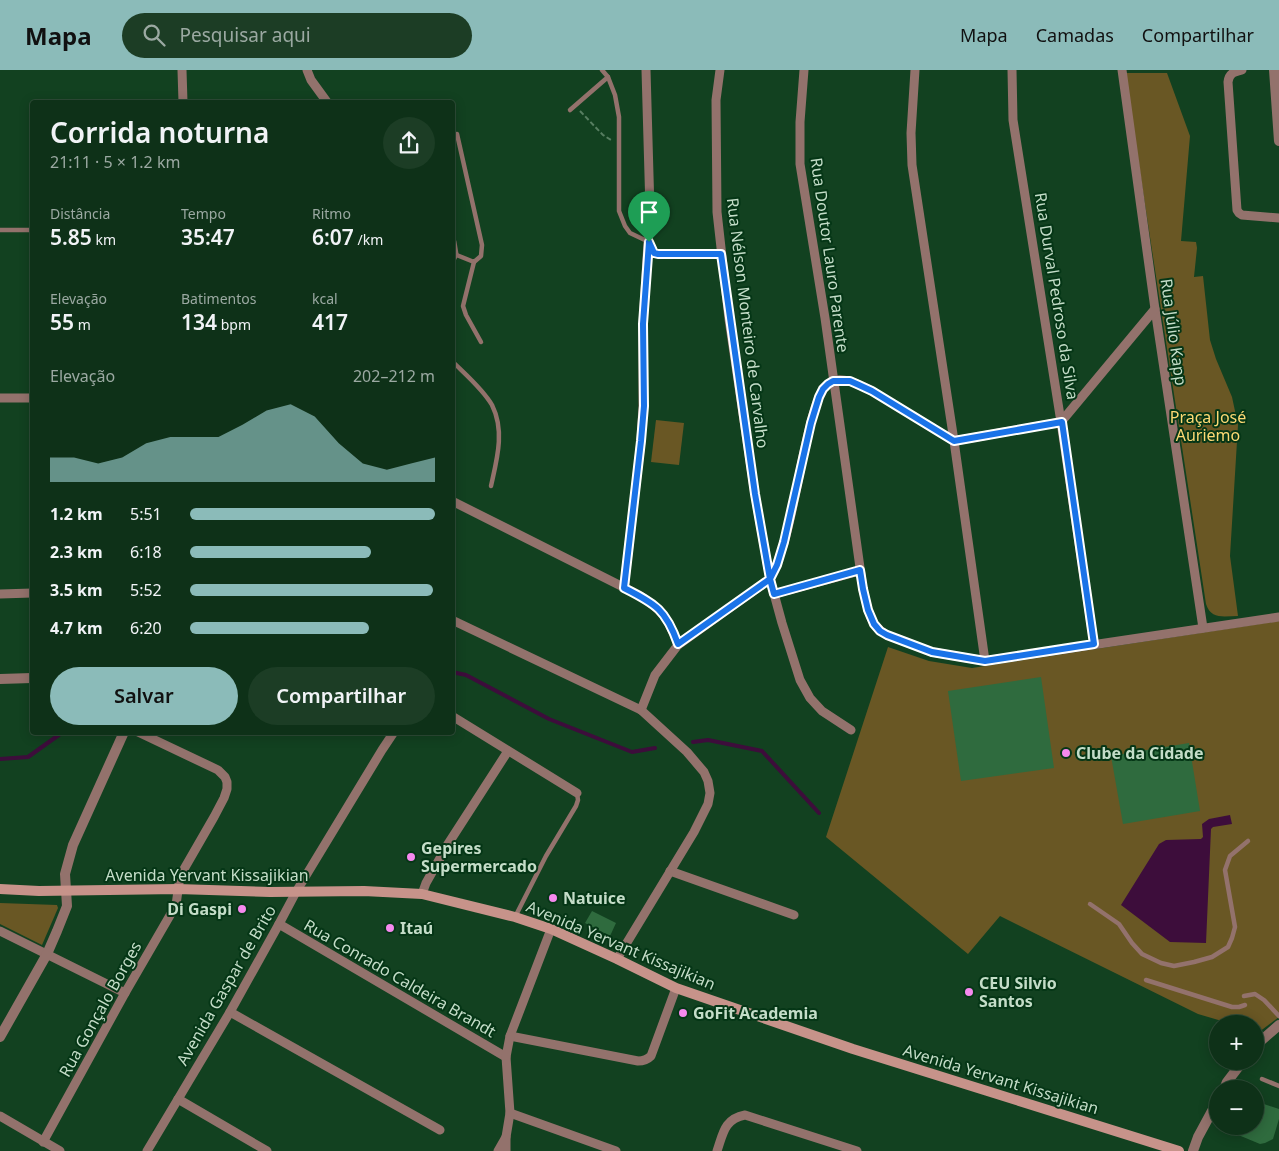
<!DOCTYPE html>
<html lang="pt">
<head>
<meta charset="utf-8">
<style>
  body { margin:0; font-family:"Noto Sans",sans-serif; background:#1c3d25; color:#f1f3f6; height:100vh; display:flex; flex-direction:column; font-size:19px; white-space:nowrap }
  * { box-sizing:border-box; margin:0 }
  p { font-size:16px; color:#9ba9a2 }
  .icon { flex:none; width:28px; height:28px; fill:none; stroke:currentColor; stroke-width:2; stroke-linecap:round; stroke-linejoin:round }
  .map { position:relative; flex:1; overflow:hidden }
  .panel { position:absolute; left:30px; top:30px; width:425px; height:635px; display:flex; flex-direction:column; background:#0e3118; border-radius:5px; box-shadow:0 2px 12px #0003,0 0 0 1px #2e4c37 }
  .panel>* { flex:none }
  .buttons { position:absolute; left:1209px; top:945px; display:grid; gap:10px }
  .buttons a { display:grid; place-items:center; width:55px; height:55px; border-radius:50%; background:#0e3118; box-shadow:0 2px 12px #0003,0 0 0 1px #2e4c37; font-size:25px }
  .pin { position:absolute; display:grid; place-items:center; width:42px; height:42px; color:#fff; margin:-51px -21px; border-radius:50% 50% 50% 0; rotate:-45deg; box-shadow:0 0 5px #0007 }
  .pin .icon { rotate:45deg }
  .round { display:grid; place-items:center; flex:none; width:52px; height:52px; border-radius:26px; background:#1c3d25 }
  .overview { display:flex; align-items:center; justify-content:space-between; height:85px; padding:0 20px }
  h1 { font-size:28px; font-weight:600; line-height:38px }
  .figures { display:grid; grid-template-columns:repeat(3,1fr); gap:8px; height:85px; padding:5px 20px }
  .figures div { display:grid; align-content:center }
  .figures b { font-size:21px; font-weight:600 }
  .figures small { font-size:14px; font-weight:400 }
  .figures p { font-size:14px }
  .chart { height:140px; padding:10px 20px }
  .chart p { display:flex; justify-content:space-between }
  .chart svg { width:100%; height:90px; margin-top:5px; fill:#8bbbb9; opacity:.7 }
  .button { display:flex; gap:10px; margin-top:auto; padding:10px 20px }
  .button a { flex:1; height:58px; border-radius:30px; background:#8bbbb9; color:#111; font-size:20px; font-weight:600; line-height:58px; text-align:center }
  .button a+a { background:#1c3d25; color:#f1f3f6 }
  ul { padding:0 20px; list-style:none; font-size:16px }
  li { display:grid; grid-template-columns:80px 60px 1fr; align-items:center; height:38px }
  li i { height:12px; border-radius:6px; background:#8bbbb9 }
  header { display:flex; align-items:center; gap:30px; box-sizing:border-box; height:70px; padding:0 25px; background:#8bbbb9; color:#111 }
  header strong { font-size:24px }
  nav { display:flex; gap:28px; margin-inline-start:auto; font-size:18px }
  .search { width:350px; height:45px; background:#1c3d25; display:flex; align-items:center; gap:12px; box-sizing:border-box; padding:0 18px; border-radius:28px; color:#9ba9a2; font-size:19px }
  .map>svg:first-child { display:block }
  .green { fill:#695724 }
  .water { fill:#3d0d3b }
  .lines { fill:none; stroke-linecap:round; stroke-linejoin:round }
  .stream { stroke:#3d0d3b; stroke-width:4 }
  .building { fill:#2f6b3e }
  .path { stroke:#577e61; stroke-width:2; stroke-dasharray:5 2.5; stroke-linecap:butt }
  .service { stroke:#93726c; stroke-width:4.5 }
  .minor { stroke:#93726c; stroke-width:9 }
  .tertiary { stroke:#93726c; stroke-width:10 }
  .secondary { stroke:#c7938a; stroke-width:10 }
  .route-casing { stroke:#fff; stroke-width:10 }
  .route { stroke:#1a73e8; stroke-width:6 }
  .poi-dot { fill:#f689ee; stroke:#053616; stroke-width:2 }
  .labels { text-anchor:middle; stroke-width:4; stroke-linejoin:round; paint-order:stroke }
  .street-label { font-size:16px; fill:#c4ddc8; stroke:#053616 }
  .park-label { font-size:16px; fill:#fcd874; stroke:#053616 }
  .poi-label { font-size:16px; font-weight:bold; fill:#c4ddc8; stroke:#053616; text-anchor:start }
</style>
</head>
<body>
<header>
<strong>Mapa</strong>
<div class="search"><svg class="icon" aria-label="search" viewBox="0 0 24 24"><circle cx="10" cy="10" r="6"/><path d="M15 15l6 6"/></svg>Pesquisar aqui</div>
<nav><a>Mapa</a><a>Camadas</a><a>Compartilhar</a></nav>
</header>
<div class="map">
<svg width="1279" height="1081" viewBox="0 0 1279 1081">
  <rect width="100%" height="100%" fill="#124120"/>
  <g class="green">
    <path d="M1125,3H1167L1190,66L1181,171L1196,172L1197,178L1194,207L1203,206L1210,270L1216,289L1232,327L1238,355L1230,486L1238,546C1224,546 1211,550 1206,534Z"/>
    <path d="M656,350L684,353L679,395L651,392Z"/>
    <path d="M1279,551V947L1259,962L1255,961V954H1232L1198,944L1000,846L968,884L826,767L888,577L929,591L972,598Z"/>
    <path d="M0,833L57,835L58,838L42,875L0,854Z"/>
  </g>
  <path class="water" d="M1230,745L1232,754L1213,757L1211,759L1206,873L1170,872L1121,835L1159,774L1166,770L1201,769L1203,767L1202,754L1209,749Z"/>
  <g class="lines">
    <g class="stream">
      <path d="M452,602L466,605L549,649L632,682L655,678"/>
      <path d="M693,672L708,670L762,681L819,743"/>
      <path d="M0,689L28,687L63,662"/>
    </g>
  </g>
  <g class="building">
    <path d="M1041,607L1054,698L961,711L948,621Z"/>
    <path d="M1189,673L1200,741L1123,754L1111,686Z"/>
    <path d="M592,841L616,853L610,866L585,853Z"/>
    <path d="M1255,1031L1279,1039V1049L1273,1069L1265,1073L1260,1074L1236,1064L1238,1056H1255Z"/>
  </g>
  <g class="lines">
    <g class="path">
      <path d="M580,41L603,65L611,70"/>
      <path d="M656,184H711"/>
    </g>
    <g class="service">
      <path d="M602,0L608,7L615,25L619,47V141L625,156L630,163L647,171"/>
      <path d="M570,40L608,7"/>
      <path d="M0,160H32"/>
      <path d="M454,184L474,192L481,186L482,175L457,64"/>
      <path d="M474,192L463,236L466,245L481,272"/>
      <path d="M452,291C465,304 483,319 492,335C505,361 497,389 491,416"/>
      <path d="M1090,834L1119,854L1132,873L1142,884L1161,893L1174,896L1194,892L1212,887L1228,877L1232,868L1235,857L1225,800L1230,786L1248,771"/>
      <path d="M515,847L546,786L576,736L578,730L577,723"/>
      <path d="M1146,910L1232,937H1239L1245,935"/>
      <path d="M1244,926L1255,924L1264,930L1279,946"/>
      <path d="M1262,1009L1279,1016"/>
    </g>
    <g class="minor">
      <path d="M182,0L183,32"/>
      <path d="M307,0L311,10L327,32"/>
      <path d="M720,0L716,30L717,142L729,249L755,425L770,509L782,553L800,610L810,628L822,641L851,660"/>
      <path d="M804,0L800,52V94L825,248L863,519L868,540L874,554L881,561L887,565L932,582L985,591L1279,547"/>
      <path d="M915,0L911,63L912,95L954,371L985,591"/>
      <path d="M1012,0L1013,50L1061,352L1094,574"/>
      <path d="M1122,0L1155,239L1203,558"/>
      <path d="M1242,0C1234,2 1229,3 1228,12L1237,140L1239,143L1242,145L1279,148"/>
      <path d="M452,172L454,184L452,188"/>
      <path d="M0,328H32"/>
      <path d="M452,431L639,525C663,541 668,547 678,575"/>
      <path d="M624,518L641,371L643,336V254L650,140L646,0"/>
      <path d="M0,524L32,523"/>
      <path d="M774,524L860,501"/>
      <path d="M452,550L641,640L687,682L704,702L708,711L710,723L708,734L694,762L617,889"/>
      <path d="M641,640L655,605L678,575L770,509C776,497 780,486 784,473C793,442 798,409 805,377C809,361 813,339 820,325C822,320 827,314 832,311C845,306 861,316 872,321L954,371L1061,352L1155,239"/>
      <path d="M452,646L577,723"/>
      <path d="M670,801L794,845"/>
      <path d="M422,824L426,813L448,774L508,681"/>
      <path d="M279,854L506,987"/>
      <path d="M0,861L125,923"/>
      <path d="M230,942L440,1060"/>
      <path d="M510,966L638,991C644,991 647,990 651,986L676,918"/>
      <path d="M178,1029L267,1081"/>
      <path d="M510,1043L616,1081"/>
      <path d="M0,1046L60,1081"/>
      <path d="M43,1072L125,923L176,835L180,806L214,747L224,728L227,719V712L225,707L218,700L138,662"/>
      <path d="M147,1081L230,942L279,854L296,822L382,680L394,662"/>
      <path d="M498,1081L506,1067"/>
      <path d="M506,1081V1067L510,1043L506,987L510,966L551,859"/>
      <path d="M717,1081C723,1064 724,1049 745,1045L857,1081"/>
    </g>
    <g class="tertiary">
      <path d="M1274,0L1279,71"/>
      <path d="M0,609L32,608"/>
      <path d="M0,967L47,884L57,861L67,836L65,804L73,775L124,662"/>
      <path d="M1255,976L1279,955"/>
      <path d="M1224,1019L1227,1012L1243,991"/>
      <path d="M1193,1081L1198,1067L1218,1030"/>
    </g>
    <path class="secondary" d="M0,819L39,821L178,819L270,822L364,821L422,824L515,847L551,859L617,889L676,918L853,979L1179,1081"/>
  </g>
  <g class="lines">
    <defs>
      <path id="route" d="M649,172L643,254L644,336L641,371L624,518C656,534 666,540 678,574L770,509L777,495L784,472L811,353L819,327L823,319L828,314L833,311H850L859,315L872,321L954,371L1062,352L1094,574L985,591L932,582L887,565L880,561L874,554L868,540L863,519L860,500L774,524L770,509L755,424L721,184H658L654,183L649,172"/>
    </defs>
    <use href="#route" class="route-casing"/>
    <use href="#route" class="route"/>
  </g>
  <g class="poi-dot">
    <circle cx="1066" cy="683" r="5"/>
    <circle cx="411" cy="787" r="5"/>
    <circle cx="553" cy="828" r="5"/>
    <circle cx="242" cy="839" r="5"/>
    <circle cx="390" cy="858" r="5"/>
    <circle cx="969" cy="922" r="5"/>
    <circle cx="683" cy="943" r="5"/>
  </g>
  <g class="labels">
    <g class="street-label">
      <text transform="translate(830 185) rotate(82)" y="6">Rua Doutor Lauro Parente</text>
      <text transform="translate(1057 226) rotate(81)" y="6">Rua Durval Pedroso da Silva</text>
      <text transform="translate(748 253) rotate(83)" y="6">Rua Nélson Monteiro de Carvalho</text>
      <text transform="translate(1174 262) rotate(82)" y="6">Rua Júlio Kapp</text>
      <text x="207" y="811">Avenida Yervant Kissajikian</text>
      <text transform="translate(621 875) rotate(23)" y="6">Avenida Yervant Kissajikian</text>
      <text transform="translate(400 908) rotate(30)" y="6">Rua Conrado Caldeira Brandt</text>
      <text transform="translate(226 915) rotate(-60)" y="6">Avenida Gaspar de Brito</text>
      <text transform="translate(100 939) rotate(-61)" y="6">Rua Gonçalo Borges</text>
      <text transform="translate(1001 1009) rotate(17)" y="6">Avenida Yervant Kissajikian</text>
    </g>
    <g class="park-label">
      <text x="1208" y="353">Praça José<tspan x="1208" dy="18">Auriemo</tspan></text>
    </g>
    <g class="poi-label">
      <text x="1076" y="689">Clube da Cidade</text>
      <text x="421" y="784">Gepires<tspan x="421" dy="18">Supermercado</tspan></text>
      <text x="563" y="834">Natuice</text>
      <text x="232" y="845" text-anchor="end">Di Gaspi</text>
      <text x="400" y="864">Itaú</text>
      <text x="979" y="919">CEU Silvio<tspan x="979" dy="18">Santos</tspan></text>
      <text x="693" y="949">GoFit Academia</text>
    </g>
  </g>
</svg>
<div class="buttons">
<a>+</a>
<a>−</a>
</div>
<div class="pin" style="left:649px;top:172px;background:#1e9e55"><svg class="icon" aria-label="arrive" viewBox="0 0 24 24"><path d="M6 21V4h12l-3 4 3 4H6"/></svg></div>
<section class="panel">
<div class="overview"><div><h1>Corrida noturna</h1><p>21:11 · 5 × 1.2 km</p></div><a class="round"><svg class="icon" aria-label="share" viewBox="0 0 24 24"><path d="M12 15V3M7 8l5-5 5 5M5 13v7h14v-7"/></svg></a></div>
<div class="figures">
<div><p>Distância</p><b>5.85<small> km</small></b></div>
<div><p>Tempo</p><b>35:47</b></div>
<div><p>Ritmo</p><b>6:07<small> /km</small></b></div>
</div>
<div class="figures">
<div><p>Elevação</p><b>55<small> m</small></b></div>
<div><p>Batimentos</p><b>134<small> bpm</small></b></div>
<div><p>kcal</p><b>417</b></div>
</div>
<div class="chart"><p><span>Elevação</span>202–212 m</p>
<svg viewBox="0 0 160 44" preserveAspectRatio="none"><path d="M0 44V32L10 32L20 35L30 32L40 25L50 22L60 22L70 22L80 16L90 9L100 6L110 12L120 25L130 35L140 38L150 35L160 32V44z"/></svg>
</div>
<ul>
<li><b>1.2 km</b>5:51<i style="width:100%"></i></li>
<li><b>2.3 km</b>6:18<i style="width:74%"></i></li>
<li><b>3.5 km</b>5:52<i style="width:99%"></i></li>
<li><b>4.7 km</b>6:20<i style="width:73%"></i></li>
</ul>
<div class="button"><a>Salvar</a><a>Compartilhar</a></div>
</section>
</div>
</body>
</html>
